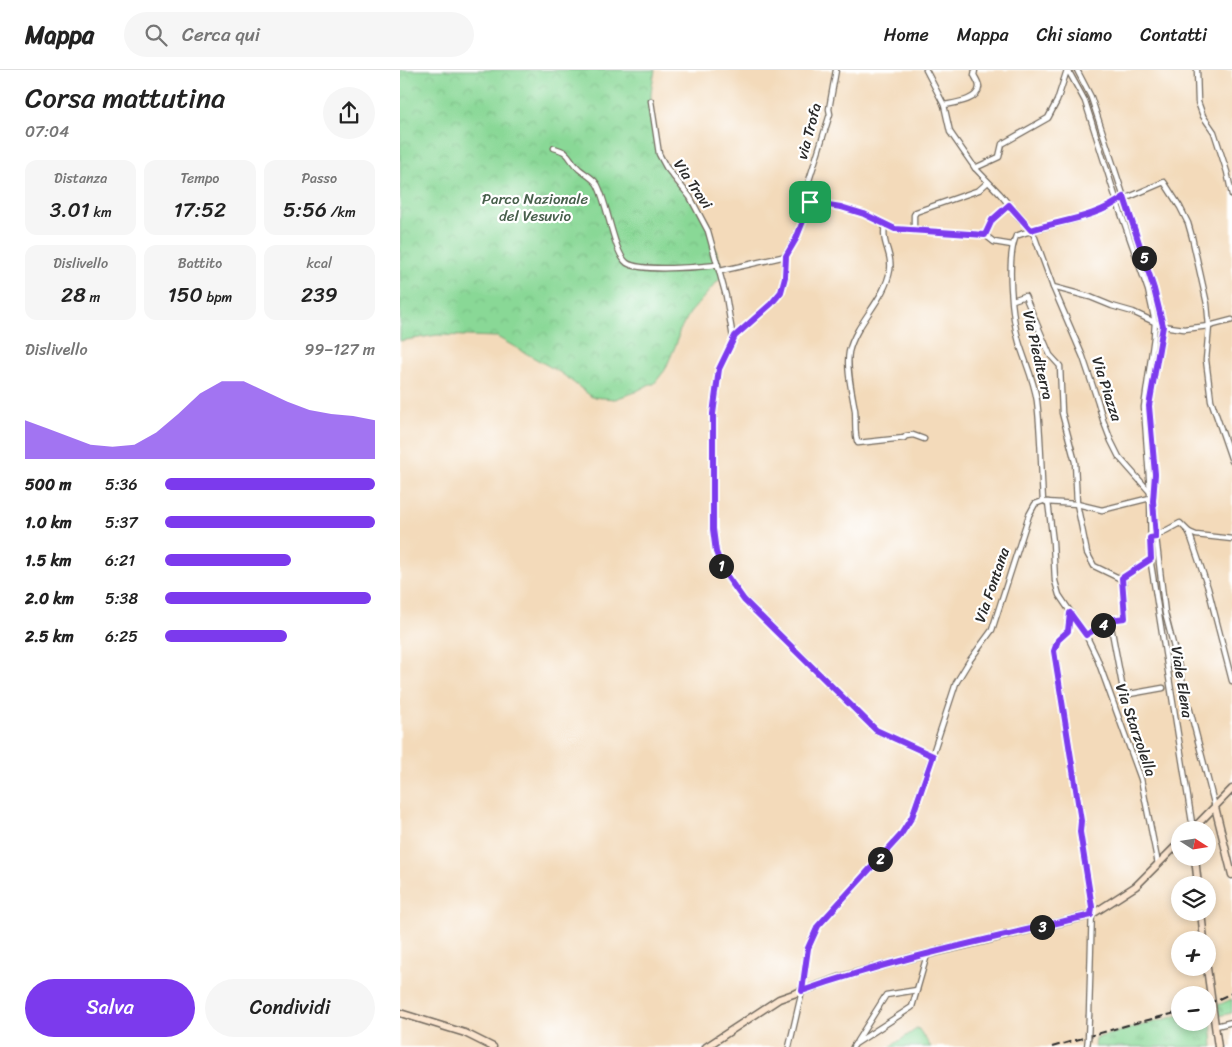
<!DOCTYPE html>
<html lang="it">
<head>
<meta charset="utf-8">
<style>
  body { margin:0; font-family:Sriracha,sans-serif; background:#f6f6f6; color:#222; height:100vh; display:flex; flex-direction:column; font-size:19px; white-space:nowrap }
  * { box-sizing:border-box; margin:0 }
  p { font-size:16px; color:#767676 }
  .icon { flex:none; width:28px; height:28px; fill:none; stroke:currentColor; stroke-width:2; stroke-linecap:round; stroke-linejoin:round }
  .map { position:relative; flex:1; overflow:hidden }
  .details { display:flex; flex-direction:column; background:#fff; width:400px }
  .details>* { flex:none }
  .needle { width:32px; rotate:102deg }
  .buttons { position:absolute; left:771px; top:751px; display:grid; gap:10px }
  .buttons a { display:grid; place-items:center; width:45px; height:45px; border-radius:50%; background:#fff; box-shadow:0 2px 8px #0003; font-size:25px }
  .pin { position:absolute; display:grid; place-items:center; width:42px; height:42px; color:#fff; margin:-21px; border-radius:10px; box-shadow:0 2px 8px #0006 }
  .km { position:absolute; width:25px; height:25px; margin:-12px; border-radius:50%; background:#222; color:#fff; font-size:14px; line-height:25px; text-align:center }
  .round { display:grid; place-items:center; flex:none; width:52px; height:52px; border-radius:26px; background:#f6f6f6 }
  .overview { display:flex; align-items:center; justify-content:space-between; height:85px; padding:0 25px }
  h1 { font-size:28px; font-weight:600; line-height:38px }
  .stats { display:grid; grid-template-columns:repeat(3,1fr); gap:8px; height:85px; padding:5px 25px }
  .stats div { display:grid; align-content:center; border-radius:12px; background:#f6f6f6; text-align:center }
  .stats b { font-size:21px; font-weight:600 }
  .stats small { font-size:14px; font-weight:400 }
  .stats p { font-size:14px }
  .chart { height:140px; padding:10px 25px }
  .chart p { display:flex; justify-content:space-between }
  .chart svg { width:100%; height:90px; margin-top:5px; fill:#7c3aed; opacity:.7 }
  .cta { display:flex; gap:10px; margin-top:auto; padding:10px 25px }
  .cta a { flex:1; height:58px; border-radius:30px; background:#7c3aed; color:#fff; font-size:20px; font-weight:600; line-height:58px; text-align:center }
  .cta a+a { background:#f6f6f6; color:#222 }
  ul { padding:0 25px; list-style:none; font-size:16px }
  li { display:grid; grid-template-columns:80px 60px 1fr; align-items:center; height:38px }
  li i { height:12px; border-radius:6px; background:#7c3aed }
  header { display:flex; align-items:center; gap:30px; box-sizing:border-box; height:70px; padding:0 25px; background:#fff; border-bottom:1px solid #e0e0e0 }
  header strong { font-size:24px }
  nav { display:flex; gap:28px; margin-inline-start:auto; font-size:18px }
  .search { width:350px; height:45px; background:#f6f6f6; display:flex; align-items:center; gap:12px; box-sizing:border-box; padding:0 18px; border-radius:28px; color:#767676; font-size:19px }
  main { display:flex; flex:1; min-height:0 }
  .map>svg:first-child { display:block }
  .grass { fill:url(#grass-tufts); stroke:#5a8260 }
  .park { fill:url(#park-crowns); stroke:#5a8260 }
  .pitch { fill:#89d896; stroke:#5a8260 }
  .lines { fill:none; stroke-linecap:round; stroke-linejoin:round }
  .street-casing { stroke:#71685d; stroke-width:7 }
  .secondary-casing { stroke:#71685d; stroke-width:9 }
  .street { stroke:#fff; stroke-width:4.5 }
  .secondary { stroke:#fbe5cf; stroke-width:6 }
  .rail { stroke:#2b2b2b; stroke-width:2; stroke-dasharray:8 4; stroke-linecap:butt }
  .street-bridge-casing { stroke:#71685d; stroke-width:7; stroke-linecap:butt }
  .street-bridge { stroke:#fff; stroke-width:4.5 }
  .route-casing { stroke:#fff; stroke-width:10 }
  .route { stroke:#7c3aed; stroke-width:6 }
  .labels { text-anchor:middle; stroke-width:4.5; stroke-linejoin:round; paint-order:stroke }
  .street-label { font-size:15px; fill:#2b2b2b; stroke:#fff }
  .park-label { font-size:15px; fill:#475f4b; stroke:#fff }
</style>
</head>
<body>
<header>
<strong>Mappa</strong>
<div class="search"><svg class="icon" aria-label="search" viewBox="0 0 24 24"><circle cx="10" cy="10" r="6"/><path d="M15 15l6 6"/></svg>Cerca qui</div>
<nav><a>Home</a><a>Mappa</a><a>Chi siamo</a><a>Contatti</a></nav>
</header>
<main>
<section class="details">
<div class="overview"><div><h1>Corsa mattutina</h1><p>07:04</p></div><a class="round"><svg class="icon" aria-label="share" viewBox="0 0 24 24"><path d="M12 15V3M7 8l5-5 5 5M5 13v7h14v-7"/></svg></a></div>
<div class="stats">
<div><p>Distanza</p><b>3.01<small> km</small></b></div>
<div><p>Tempo</p><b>17:52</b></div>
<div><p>Passo</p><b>5:56<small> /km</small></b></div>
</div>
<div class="stats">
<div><p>Dislivello</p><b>28<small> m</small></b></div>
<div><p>Battito</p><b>150<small> bpm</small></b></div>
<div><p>kcal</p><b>239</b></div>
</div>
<div class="chart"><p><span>Dislivello</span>99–127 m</p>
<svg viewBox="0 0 160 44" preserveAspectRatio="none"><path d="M0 44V25L10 29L20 33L30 37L40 38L50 37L60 31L70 22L80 12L90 6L100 6L110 11L120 16L130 20L140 22L150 23L160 25V44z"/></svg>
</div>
<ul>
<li><b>500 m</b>5:36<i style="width:100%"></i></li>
<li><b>1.0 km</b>5:37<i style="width:100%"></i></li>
<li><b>1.5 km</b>6:21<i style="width:60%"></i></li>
<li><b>2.0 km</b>5:38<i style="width:98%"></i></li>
<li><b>2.5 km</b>6:25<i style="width:58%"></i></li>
</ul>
<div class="cta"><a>Salva</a><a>Condividi</a></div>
</section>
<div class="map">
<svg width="832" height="977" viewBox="0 0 832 977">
  <defs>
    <pattern id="grass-tufts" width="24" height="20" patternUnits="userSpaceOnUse" patternTransform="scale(1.25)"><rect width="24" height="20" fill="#89d896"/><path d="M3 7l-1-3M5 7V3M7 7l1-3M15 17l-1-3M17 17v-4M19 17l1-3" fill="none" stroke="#76ba81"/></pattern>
    <pattern id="park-crowns" width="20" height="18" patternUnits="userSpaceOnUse" patternTransform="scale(1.25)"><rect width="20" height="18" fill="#89d896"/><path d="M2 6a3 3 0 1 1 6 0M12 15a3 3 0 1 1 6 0" fill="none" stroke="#76ba81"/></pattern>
  </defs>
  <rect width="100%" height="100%" fill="#fff"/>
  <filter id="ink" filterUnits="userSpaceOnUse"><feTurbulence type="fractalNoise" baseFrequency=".02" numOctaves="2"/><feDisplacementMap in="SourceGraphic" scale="10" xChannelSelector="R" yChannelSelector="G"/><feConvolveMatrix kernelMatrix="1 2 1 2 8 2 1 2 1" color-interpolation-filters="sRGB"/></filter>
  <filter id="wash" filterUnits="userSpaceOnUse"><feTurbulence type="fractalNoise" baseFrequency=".0096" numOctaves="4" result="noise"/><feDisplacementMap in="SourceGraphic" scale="20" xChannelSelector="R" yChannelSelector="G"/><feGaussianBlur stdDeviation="1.12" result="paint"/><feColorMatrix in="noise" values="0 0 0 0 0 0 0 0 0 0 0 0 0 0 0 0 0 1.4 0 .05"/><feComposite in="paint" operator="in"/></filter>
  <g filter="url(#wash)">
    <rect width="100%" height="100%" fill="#f3daba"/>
    <path class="grass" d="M780,945V952H808V951H811L813,977H695L696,968Z"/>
    <g class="park">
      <path d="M0,0H255C254,7 252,15 251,23C251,48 258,112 287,120L308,152L313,171L324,204L290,243L279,262L277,272L265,300L254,314H250L235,322L215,329L192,327L161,303L97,267L37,265L0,271Z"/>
      <path d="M832,929V943L818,946L816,936Z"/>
    </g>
    <path class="pitch" d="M518,958L531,977H490Z"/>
  </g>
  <g filter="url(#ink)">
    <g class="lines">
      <defs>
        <g id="street">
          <path d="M436,0L429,39L430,44L406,120L404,127L405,146L396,169L388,181L385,188V207L381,221L371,234L335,266L319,299L313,344V459L316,482L323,502L344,529L476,660L533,686"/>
          <path d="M526,0L544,35L550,62L575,98L600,124L634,165L653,217L690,227L712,236L733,242L763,256L784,259L809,256L832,250"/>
          <path d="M668,0L685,31L717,132L748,220L755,252L754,267L744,337L750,421L751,494L793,759"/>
          <path d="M677,0L691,27L754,219L763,256L749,336L755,404L753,431L756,467L765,543L815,737"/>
          <path d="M797,0L798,32L803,46L814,62L827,102L832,125"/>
          <path d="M251,31L259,84L266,97L290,127L308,161L326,226L333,268"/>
          <path d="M544,35C554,33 578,31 579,17C579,13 576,9 574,5L575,0"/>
          <path d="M154,78C172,83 167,88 179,99C185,104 192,107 197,114C207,131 214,184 227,193C240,202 300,197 318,195"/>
          <path d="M575,98L599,87L602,74L648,48L657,31L667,0"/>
          <path d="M404,127L411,132L441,137L464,144L495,159L585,165L594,172L612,175"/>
          <path d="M485,155C481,175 493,183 490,200C485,230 456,252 449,282C446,298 452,323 455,340C456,349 454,367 458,373L504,368L506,366L513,365L524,369"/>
          <path d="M514,160V145L516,142L579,120L588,112"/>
          <path d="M585,165L592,150L609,135"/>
          <path d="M320,201L386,186"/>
          <path d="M653,217L683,287L698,332L703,350L711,371L719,387L749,421"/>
          <path d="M613,230L625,226L650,285L660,296L662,343L675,392L677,434L687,483L694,496L721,509L751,489"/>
          <path d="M643,431C641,398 641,364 637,331C634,310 625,292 619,272C612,248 606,189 616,166C646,154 676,152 705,139C713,135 720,127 729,127L764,112L780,137L788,153L792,167L807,234L809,256L806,290L811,330L832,391"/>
          <path d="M646,432L677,434L702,440L750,428"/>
          <path d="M648,432L653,472L655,511L659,525L686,565L697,588L741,709L758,794"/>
          <path d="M789,462L808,518L832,611"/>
          <path d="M754,467L780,453L789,462L796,465L832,469"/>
          <path d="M670,543L668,561L658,570L654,581L681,751L680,762L692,837L689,945"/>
          <path d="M710,551L725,548L723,508"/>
          <path d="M686,565L710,551L724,625L763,618"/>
          <path d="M816,956L832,952"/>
          <path d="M457,971L486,925L517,920"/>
          <path d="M389,977L402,921L408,878L418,856L500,767L512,747L556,613L570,590L592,560L629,445L635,434L643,431"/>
          <path d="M453,977L455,974L512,937L527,885"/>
          <path d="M687,977L688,969"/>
        </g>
        <g id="secondary">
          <path d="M815,737L832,805"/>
          <path d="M792,760L832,719"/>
          <path d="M795,788L798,815"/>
          <path d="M801,842L804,870"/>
          <path d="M807,898L818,977"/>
          <path d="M0,943L65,963L93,977"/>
          <path d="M306,977L379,929L442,907L507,889L691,845L736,816L780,772"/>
        </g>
      </defs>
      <use href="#street" class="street-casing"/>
      <use href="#secondary" class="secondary-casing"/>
      <use href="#street" class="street"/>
      <use href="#secondary" class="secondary"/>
      <g class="rail">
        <path d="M808,934L832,923"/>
        <path d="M652,977L728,955L780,942"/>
      </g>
      <defs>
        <path id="street-bridge" d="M688,969L689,945"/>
      </defs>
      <use href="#street-bridge" class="street-bridge-casing"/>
      <use href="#street-bridge" class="street-bridge"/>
    </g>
  </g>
  <g class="lines" filter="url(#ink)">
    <defs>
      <path id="route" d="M404,127L410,132L441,137L464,144L495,159L585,165L592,150L609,135L631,160C663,150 696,148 724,127L754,219L763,256L749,336L755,404L753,431L756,467L750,468L751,489L722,508L725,548L710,550L686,565L670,543L668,561L658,570L654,581L681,751L680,762L692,837L691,845C594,868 496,888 402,921L408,878L418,856L500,766L512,747L533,686L476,660L344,530L324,502L316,482L313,459V344L319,299L335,266L371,234L381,222L385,207L386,186L396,169L405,146Z"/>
    </defs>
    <use href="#route" class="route-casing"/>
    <use href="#route" class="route"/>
  </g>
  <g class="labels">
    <g class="street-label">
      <text transform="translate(409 61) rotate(-75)" y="5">via Trofa</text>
      <text transform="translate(293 114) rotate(56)" y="5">Via Travi</text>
      <text transform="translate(638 285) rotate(77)" y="5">Via Piediterra</text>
      <text transform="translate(707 319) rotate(72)" y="5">Via Piazza</text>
      <text transform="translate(592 515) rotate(-71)" y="5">Via Fontana</text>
      <text transform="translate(782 612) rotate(81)" y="5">Viale Elena</text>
      <text transform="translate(736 660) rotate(71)" y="5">Via Starzolella</text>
    </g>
    <g class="park-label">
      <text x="135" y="134">Parco Nazionale<tspan x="135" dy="17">del Vesuvio</tspan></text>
    </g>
  </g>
</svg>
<div class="buttons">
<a><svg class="needle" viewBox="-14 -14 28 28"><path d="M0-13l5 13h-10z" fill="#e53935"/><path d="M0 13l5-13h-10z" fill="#767676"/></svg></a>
<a><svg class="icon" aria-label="layers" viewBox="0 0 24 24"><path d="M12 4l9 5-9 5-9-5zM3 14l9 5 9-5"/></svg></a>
<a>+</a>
<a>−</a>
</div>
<div class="pin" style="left:410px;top:132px;background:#1e9e55"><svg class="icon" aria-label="arrive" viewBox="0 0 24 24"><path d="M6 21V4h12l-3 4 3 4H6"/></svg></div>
<b class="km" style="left:321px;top:496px">1</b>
<b class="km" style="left:480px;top:789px">2</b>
<b class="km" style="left:642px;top:857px">3</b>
<b class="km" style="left:703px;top:555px">4</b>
<b class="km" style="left:744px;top:188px">5</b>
</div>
</main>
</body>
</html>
